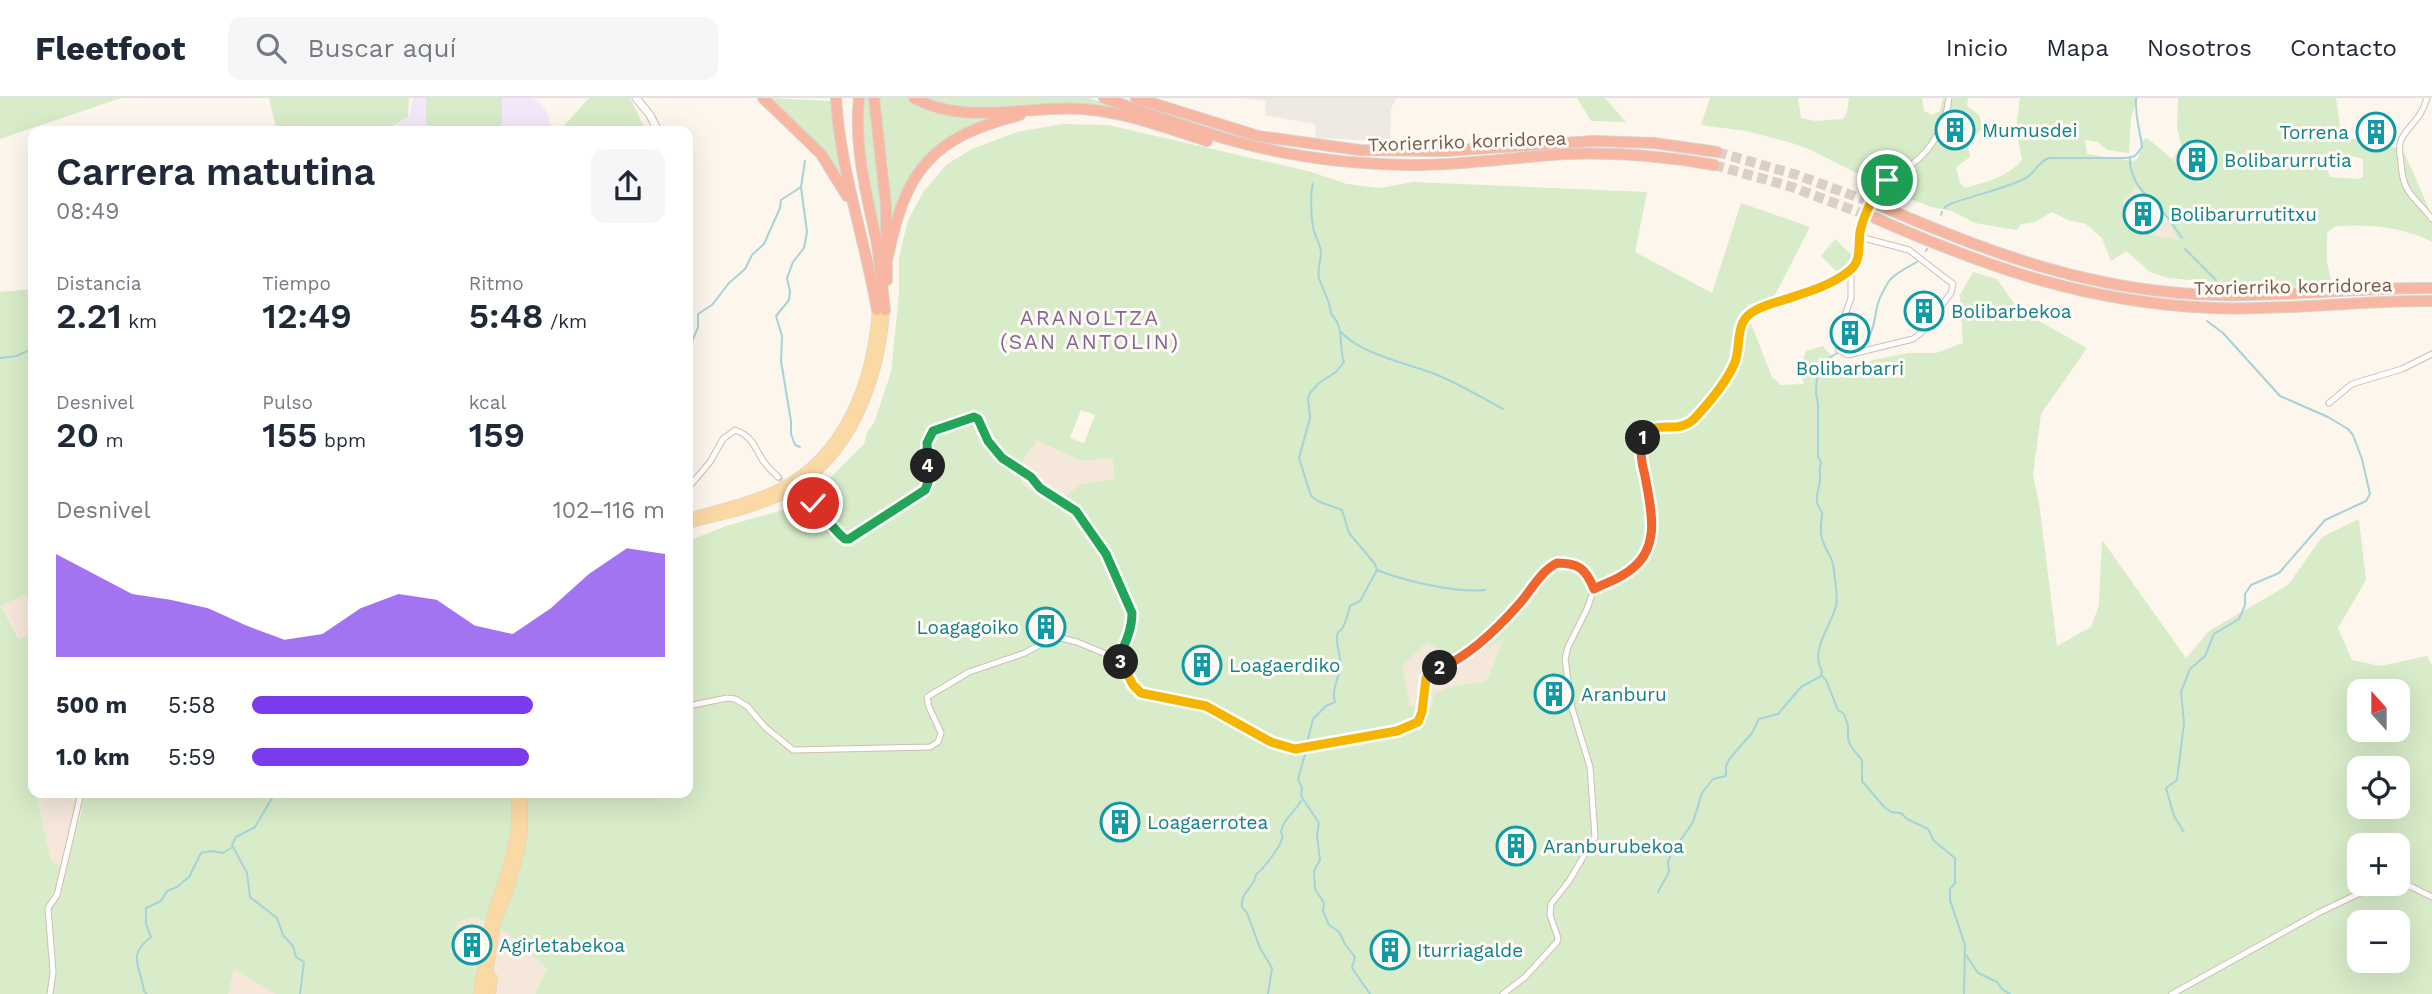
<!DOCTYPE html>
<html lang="es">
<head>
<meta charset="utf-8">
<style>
  body { margin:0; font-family:"Work Sans",sans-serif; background:#f6f6f7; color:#1f2937; height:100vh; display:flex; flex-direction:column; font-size:26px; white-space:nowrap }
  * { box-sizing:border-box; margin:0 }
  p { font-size:23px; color:#747a83 }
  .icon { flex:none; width:38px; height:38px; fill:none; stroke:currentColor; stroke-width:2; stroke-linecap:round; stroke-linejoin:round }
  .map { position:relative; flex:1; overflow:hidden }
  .details { position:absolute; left:28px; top:28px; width:665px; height:672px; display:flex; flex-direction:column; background:#fff; border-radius:14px; box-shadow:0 7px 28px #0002 }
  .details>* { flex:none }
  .needle { width:46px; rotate:339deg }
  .controls { position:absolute; left:2347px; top:581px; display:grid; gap:14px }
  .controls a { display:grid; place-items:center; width:63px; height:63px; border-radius:14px; background:#fff; box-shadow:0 7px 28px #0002; font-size:35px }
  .pin { position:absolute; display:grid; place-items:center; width:60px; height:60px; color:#fff; margin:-30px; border:4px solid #fff; border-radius:50%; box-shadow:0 2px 7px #0007 }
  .km { position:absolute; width:35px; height:35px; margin:-18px; border-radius:50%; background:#222; color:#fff; font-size:19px; line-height:35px; text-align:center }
  .round { display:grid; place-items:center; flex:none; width:74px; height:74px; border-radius:14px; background:#f6f6f7 }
  .head { display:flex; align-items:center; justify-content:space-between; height:119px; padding:0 28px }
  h1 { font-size:38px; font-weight:600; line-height:52px }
  .stats { display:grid; grid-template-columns:repeat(3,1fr); gap:10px; height:119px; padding:7px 28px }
  .stats div { display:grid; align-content:center }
  .stats b { font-size:35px; font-weight:600 }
  .stats small { font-size:19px; font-weight:400 }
  .stats p { font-size:19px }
  .chart { height:196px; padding:14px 28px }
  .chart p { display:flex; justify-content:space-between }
  .chart svg { width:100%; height:126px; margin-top:7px; fill:#7c3aed; opacity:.7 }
  ul { padding:0 28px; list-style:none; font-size:23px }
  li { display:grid; grid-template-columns:112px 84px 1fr; align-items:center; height:52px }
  li i { height:18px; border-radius:9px; background:#7c3aed }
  header { display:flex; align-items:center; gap:42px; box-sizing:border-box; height:98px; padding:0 35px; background:#fff; border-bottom:2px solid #e0e1e3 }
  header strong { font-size:33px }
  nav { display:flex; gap:38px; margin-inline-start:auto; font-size:24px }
  .search { width:490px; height:63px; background:#f6f6f7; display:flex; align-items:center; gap:18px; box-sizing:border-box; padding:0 24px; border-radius:14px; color:#747a83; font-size:26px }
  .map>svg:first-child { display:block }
  .residential { fill:#f5e8da }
  .industrial { fill:#efe9e4 }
  .education { fill:#f3e8fa }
  .green { fill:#d8ecc9; fill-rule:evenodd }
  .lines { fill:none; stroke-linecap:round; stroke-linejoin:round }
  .stream { stroke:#a5d3da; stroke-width:2 }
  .minor-tunnel { stroke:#dcd0c4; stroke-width:5; stroke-dasharray:5 2.5; stroke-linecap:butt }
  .motorway-tunnel { stroke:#dcd0c4; stroke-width:10; stroke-dasharray:10 5; stroke-linecap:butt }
  .minor-casing { stroke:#d1beb0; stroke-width:7 }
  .tertiary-casing { stroke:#d1beb0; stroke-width:9 }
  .primary-casing { stroke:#dad1cd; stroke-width:10 }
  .motorway-casing { stroke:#dad1cd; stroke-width:12 }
  .minor { stroke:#fff; stroke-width:5 }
  .tertiary { stroke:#fff; stroke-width:7 }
  .primary { stroke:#fbd9a5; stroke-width:9 }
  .motorway { stroke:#f7b7a3; stroke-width:10 }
  .split-1-casing { stroke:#fff; stroke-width:14 }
  .split-2-casing { stroke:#fff; stroke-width:14 }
  .split-3-casing { stroke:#fff; stroke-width:14 }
  .split-4-casing { stroke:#fff; stroke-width:14 }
  .split-5-casing { stroke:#fff; stroke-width:14 }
  .split-1 { stroke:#f5b400; stroke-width:9 }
  .split-2 { stroke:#f0652b; stroke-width:9 }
  .split-3 { stroke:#f5b400; stroke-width:9 }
  .split-4 { stroke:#22a559; stroke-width:9 }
  .split-5 { stroke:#22a559; stroke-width:9 }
  .labels { text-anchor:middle; stroke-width:6; stroke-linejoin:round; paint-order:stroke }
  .culture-label { font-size:19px; fill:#0d838f; stroke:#fffaf3; text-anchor:start }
  .street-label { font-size:19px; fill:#7a5c4d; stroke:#fffaf3 }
  .neighbourhood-label { font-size:21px; letter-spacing:2px; fill:#846695; stroke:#fffaf3 }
</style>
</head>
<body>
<header>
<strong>Fleetfoot</strong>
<div class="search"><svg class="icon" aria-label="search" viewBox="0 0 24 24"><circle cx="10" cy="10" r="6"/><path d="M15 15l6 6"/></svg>Buscar aquí</div>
<nav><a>Inicio</a><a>Mapa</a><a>Nosotros</a><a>Contacto</a></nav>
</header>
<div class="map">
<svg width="2432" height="896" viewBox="0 0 2432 896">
  <rect width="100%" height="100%" fill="#fdf6ec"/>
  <g class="residential">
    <path d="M2199,48L2207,56L2214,70L2207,81L2201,85L2172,60L2182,49Z"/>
    <path d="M2133,91L2139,93L2150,104L2172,129L2177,142H2170L2154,137L2146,126L2124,109L2123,103Z"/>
    <path d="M1036,343L1081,363L1112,360L1115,381L1081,386L1057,405L1022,386L1024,360Z"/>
    <path d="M25,496L30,506H33V537L20,541L1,507Z"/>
    <path d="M1503,540L1490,576L1484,584L1458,587L1431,610L1410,609L1403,568L1427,544L1448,558L1489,550Z"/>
    <path d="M36,695H87L63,770L51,763Z"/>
    <path d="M475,819L506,834L547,871L535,896H495L472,870L450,854L458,824Z"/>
    <path d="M273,852L298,896H228L238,856Z"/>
  </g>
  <path class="industrial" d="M1238,0H1396L1391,11L1390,43L1316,40L1315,26L1265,17L1266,3Z"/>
  <path class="education" d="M413,0H532L539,4L548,16L552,33H386L409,19Z"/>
  <g class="green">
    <path d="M0,0H121L0,41Z"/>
    <path d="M269,0H409L408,19L384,33H277Z"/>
    <path d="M426,0H502V27C487,34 439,35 426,26Z"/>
    <path d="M589,0H630L646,33H564L562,30Z"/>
    <path d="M768,0L830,3V0H833L844,83L827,59Z"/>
    <path d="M861,0H870L873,14L884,144C871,99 856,47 861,0Z"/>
    <path d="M879,0H908L922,9L945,16L1000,17L973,26L955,36L902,95L891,124L888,69Z"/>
    <path d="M921,0H1088L1116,9L1115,12C1107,10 1098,7 1089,6C1030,0 980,23 921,0Z"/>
    <path d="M1577,0H1605L1626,24L1591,23Z"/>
    <path d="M1710,0H1798L1801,20L1816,23L1843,21L1847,14L1849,0H1922L1924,13L1932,17L1940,13L1943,0H1968L1967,8L1979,17L1983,31L1967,44L1970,59L1956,69L1960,85L1965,90C1986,84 2006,80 2022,62L2016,31L2020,0H2138L2131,20L2129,55L2107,52L2098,44L2085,42L2087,56L2134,63L2138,60L2142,43L2147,40L2201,85L2207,81L2213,68L2201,49H2182L2177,30L2178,0H2336L2340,28L2344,39L2398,50L2405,56L2432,118V144C2404,129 2365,125 2334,129L2327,135V164L2331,182L2325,188L2317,189L2259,188L2168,180L2150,174L2126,153L2111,163L2102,140L2086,126L2068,122L2052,114L2035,124L2021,126L2017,132L1975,125L1952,113L1931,109L1900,97L1811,52L1792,45L1746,33L1701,27ZM2349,57L2363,61V79L2358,81L2330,79L2326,69L2328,60L2334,57ZM2135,90C2146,97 2176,129 2177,142L2154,137L2146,126L2124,109L2123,103Z"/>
    <path d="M1062,26L1108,27L1308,73L1347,86L1380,90L1413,84L1647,94L1635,154L1712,195L1741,105L1810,129L1774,199L1748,207L1746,213L1772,279L1781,287L1804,286L1800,270L1806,253L1823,248L1847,276L1873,262L1908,255H1936L1963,245L1960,197L1973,174L1997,181L2018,211L2087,250L2041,316L2033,377L2039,405L2057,548L2091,529L2099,507L2102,442L2186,560L2209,533L2288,487L2322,439L2359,421L2366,482L2338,530L2352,562L2380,568L2427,558L2432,568V896H535L547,871L506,834L475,819L458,824L450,854L497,886L495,896H276L234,871L228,896H0V194L33,191V506H30L25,496L1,508L19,541L33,537V695H36L51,763L63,770L82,713L85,695H688V443L726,428L790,410L821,389L864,346L867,334L874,325L891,274L899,196V159L908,122L924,93L947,66L972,51L1017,34ZM1081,312L1095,317L1084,345L1070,340ZM1037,343L1081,363L1112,360L1115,381L1081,386L1057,405L1022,386L1024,360ZM1503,541L1490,576L1484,584L1458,587L1434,595L1431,610L1410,609L1403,568L1427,544L1448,558L1489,550ZM2359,593H2398V632H2359ZM2359,670H2398V709H2359ZM2359,747H2398V786H2359ZM2359,824H2398V863H2359Z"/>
    <path d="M1835,141L1852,157L1848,168L1837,174L1821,158Z"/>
  </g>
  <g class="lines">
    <g class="stream">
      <path d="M2130,60C2129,88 2153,102 2169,121C2173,127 2178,134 2182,140"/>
      <path d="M1944,110L1950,106C1974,97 2001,92 2024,81C2035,76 2037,64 2049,60H2126L2135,58L2142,49C2140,30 2135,21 2136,0"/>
      <path d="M1941,117L1942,114"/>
      <path d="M2185,151L2216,182"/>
      <path d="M1926,153L1927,151"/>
      <path d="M1341,234C1360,256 1409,266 1435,276C1459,286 1481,299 1503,311"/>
      <path d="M1844,253C1867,250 1873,236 1876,214C1877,205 1884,191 1889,183C1895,175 1908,169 1917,164"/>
      <path d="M688,254L698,229V216L712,207L729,185L745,171L752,157L764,146L780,110L781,102L801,89"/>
      <path d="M1839,254L1829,260L1817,277L1816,295L1818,305V359L1821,364C1819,372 1820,374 1820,381C1819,395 1812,402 1822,414C1822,421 1820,429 1821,436C1822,444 1827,453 1831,460C1834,466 1838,502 1836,508C1830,530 1810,552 1822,573L1821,577L1826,582L1838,612L1844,616L1848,628V642L1852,650L1862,662V683L1885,710L1891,714L1901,715L1907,721L1928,731L1934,743L1955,760V785L1950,791V802L1965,847L1964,896"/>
      <path d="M0,260L17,258L33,250"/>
      <path d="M800,349L795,347L791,336V323L781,263L782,238L776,218L789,202L790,193L787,180L793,164L804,150L807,134L801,89L805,63"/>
      <path d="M1377,472C1404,483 1456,495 1485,492"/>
      <path d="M1307,645L1313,621L1326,608L1335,604C1331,589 1340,581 1340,566C1341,557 1336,548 1337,538C1338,531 1340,535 1343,529C1345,525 1349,512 1350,508L1360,503L1377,472L1375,466L1349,435L1342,412L1320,404L1311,398L1299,360L1310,320L1308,300L1310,295L1319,285L1336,274L1344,264C1338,247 1345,229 1331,216C1330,202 1323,193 1319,180C1317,171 1321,163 1321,154C1320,146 1316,140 1314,133C1311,124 1310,95 1313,86"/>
      <path d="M1306,653L1298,681L1302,690L1301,698L1319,725L1317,738L1320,762L1314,773L1315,791L1324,805L1323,813L1329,827L1339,834L1345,846L1355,859L1352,870L1370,896"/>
      <path d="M275,695L255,729L236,739L232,747L247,775L250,799L277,820L283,837L293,848L296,859L304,864L300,896"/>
      <path d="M2184,734L2174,718L2166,690L2177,682L2184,625L2181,594L2190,571L2205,558L2214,536L2239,521L2245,507V496L2251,487L2279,475L2325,422L2366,403L2370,396L2362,361L2353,337L2348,331L2328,319L2280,298L2223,235L2207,223"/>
      <path d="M1658,794L1669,774L1668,764L1671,756L1693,724L1702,695L1713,681L1726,678V668L1730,660L1752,635L1759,621L1778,616L1801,589L1821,578"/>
      <path d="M1966,857L1978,875L1997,884L2002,891L2010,896"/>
      <path d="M147,896L144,893C141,869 126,857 151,839L146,826V810L161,803L167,793L177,789L189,779L201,755L211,753L223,755L231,750"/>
      <path d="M1268,896L1272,870L1260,850L1247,815L1242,809C1240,793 1255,790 1256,776C1263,772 1280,749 1282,741C1284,733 1279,739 1282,730C1285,720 1296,712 1301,703"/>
    </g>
    <path class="minor-tunnel" d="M778,379L803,400"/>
    <g class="motorway-tunnel">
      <path d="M1717,54L1797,77L1881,108"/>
      <path d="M1714,67L1792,89L1874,120"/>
    </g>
    <defs>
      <g id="minor">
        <path d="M2427,0C2421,22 2409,26 2401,42C2398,49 2400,58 2401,65C2403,97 2414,97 2432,121"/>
        <path d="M1851,172V200L1838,237L1839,252L1848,257L1913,241L1922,234L1951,195L1953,186L1909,152L1860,139"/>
        <path d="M2329,305L2352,286L2402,271L2432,256"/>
        <path d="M688,390L710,364L723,341L735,332C752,338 754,348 762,361C766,368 773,374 778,379"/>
        <path d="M803,400C824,410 828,427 845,441H849L925,392C932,374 920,349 933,333L964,321L974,319L978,322L988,343L1002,360L1031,379L1040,390L1076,413L1102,450L1132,515C1132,532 1125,546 1118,561"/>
        <path d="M688,608L727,600L735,601L747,608L765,629L793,652L930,649L938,644L941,635L929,609L927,599L969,574L1025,555L1050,541L1061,540L1077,544L1118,561L1135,590L1141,595L1206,608L1271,644L1295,651L1397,633L1418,624L1422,614L1426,581L1440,570L1454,564L1497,528L1517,509L1551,468C1573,456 1587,472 1594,491"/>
        <path d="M2398,785L2412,789L2432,799"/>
        <path d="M50,896L53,874L48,810L57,797L81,695"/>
        <path d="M1503,896L1525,879L1557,844L1558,840L1550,817L1551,806L1569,783L1595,739L1590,669L1572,610L1565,561L1568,549L1587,511L1594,491C1605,485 1618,481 1628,474C1669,447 1646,400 1642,361C1641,353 1639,343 1645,336C1657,321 1676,338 1693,321C1709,307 1726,285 1734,265C1740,251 1736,231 1746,219C1764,198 1824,197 1851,172C1863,161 1857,145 1861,132C1864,119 1871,104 1878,93C1886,80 1900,76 1911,67C1933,51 1946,26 1949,0"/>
        <path d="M2172,896L2318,815L2379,786"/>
      </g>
      <path id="tertiary" d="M636,0L650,17L658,33"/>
      <g id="primary">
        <path d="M688,420C719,411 752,404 780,390C846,356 872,281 877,212"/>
        <path d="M688,426C720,417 755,411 786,395C852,360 880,283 885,212"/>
        <path d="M478,896C482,871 484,846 491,821C504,774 520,747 516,695"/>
        <path d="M485,896L496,825L510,789L521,748L523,729V695"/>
        <path d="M491,896L493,880"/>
      </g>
      <g id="motorway">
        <path d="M763,0L821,56L847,98"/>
        <path d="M836,0C840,72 865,141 877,212"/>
        <path d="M859,0C854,49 866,94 876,141C880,165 882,189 885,212"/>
        <path d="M874,0L886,107L887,182"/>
        <path d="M914,0C965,28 1028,7 1083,11C1125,14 1167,30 1207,43"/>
        <path d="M1104,0C1147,15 1190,31 1234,43C1291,59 1349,66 1408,67C1460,68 1513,59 1566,56C1616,54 1665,58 1714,67"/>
        <path d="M1136,0L1258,38L1359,52L1445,53L1594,43L1654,45L1717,54"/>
        <path d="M1881,108C1991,156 2097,195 2219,197C2290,199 2361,189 2432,190"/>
        <path d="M1875,120C1988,170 2089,205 2213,210C2286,213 2359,202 2432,203"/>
        <path d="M888,159C905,72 932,39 1020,17"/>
      </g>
    </defs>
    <use href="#minor" class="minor-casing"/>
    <use href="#tertiary" class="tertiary-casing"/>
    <use href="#primary" class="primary-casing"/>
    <use href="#motorway" class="motorway-casing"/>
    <use href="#minor" class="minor"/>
    <use href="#tertiary" class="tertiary"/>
    <use href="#primary" class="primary"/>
    <use href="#motorway" class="motorway"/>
  </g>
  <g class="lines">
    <defs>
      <path id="split-1" d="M1643,340C1654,319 1676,338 1694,321C1708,306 1727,284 1735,264C1741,248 1735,226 1751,215C1759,209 1770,206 1780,203C1804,195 1829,189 1849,173C1862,163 1858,149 1860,134C1864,116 1874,95 1887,82"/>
      <path id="split-2" d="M1440,570C1470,558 1499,529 1520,505C1532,491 1541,473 1557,465C1579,465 1586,471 1594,491C1606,485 1619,481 1629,473C1662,450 1651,412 1645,378C1642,366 1639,353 1643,340"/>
      <path id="split-3" d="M1121,564L1133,587L1141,595L1206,608L1271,644L1295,651L1397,633L1418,624L1422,614L1426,580L1440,570"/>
      <path id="split-4" d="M928,368L927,345L933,333L974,319L978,321L988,343L1002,360L1031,379L1040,390L1076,413L1106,456L1132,515C1132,532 1125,546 1118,561L1121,564"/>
      <path id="split-5" d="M813,405C825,416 832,431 845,441H849L925,392L929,382L928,368"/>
    </defs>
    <use href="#split-1" class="split-1-casing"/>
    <use href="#split-2" class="split-2-casing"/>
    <use href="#split-3" class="split-3-casing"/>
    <use href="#split-4" class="split-4-casing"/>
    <use href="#split-5" class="split-5-casing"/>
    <use href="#split-1" class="split-1"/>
    <use href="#split-2" class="split-2"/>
    <use href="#split-3" class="split-3"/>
    <use href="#split-4" class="split-4"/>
    <use href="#split-5" class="split-5"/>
  </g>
  <defs>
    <symbol id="building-ring" viewBox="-11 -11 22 22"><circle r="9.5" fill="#fffaf3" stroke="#0f9aa8" stroke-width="1.5"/><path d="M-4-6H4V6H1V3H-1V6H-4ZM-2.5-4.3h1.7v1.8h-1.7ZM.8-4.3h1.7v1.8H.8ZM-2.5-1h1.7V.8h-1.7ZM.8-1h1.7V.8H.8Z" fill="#0f9aa8"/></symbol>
  </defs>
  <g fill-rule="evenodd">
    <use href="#building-ring" x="1933" y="10" width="44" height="44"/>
    <use href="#building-ring" x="2354" y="12" width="44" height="44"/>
    <use href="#building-ring" x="2175" y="40" width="44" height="44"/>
    <use href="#building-ring" x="2121" y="94" width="44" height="44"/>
    <use href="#building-ring" x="1902" y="191" width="44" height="44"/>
    <use href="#building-ring" x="1828" y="213" width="44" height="44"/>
    <use href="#building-ring" x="1024" y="507" width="44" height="44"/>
    <use href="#building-ring" x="1180" y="545" width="44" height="44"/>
    <use href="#building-ring" x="1532" y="574" width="44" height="44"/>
    <use href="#building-ring" x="1098" y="702" width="44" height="44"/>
    <use href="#building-ring" x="1494" y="726" width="44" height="44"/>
    <use href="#building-ring" x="450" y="825" width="44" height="44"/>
    <use href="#building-ring" x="1368" y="830" width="44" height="44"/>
  </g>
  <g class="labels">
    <g class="culture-label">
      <text x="1982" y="39">Mumusdei</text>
      <text x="2349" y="41" text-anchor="end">Torrena</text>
      <text x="2224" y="69">Bolibarurrutia</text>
      <text x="2170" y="123">Bolibarurrutitxu</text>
      <text x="1951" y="220">Bolibarbekoa</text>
      <text x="1850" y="277" text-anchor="middle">Bolibarbarri</text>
      <text x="1019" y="536" text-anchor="end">Loagagoiko</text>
      <text x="1229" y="574">Loagaerdiko</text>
      <text x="1581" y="603">Aranburu</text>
      <text x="1147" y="731">Loagaerrotea</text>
      <text x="1543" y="755">Aranburubekoa</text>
      <text x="499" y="854">Agirletabekoa</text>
      <text x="1417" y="859">Iturriagalde</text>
    </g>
    <g class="street-label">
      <text transform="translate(1467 43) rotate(-2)" y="7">Txorierriko korridorea</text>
      <text transform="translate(2293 188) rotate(-1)" y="7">Txorierriko korridorea</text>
    </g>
    <g class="neighbourhood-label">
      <text x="1090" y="227">ARANOLTZA<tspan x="1090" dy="24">(SAN ANTOLIN)</tspan></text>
    </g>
  </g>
</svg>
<div class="controls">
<a><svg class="needle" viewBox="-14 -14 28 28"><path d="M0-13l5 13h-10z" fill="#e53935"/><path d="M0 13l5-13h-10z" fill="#747a83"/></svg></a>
<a><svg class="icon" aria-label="locate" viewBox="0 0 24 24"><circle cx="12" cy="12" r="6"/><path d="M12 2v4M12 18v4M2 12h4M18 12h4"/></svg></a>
<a>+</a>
<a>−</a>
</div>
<div class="pin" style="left:1887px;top:82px;background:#1e9e55"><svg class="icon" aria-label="arrive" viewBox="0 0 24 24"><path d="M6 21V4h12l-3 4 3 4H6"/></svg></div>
<div class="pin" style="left:813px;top:405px;background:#d93025"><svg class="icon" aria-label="check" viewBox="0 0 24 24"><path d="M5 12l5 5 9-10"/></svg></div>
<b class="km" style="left:1643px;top:340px">1</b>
<b class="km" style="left:1440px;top:570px">2</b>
<b class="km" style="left:1121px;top:564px">3</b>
<b class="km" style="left:928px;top:368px">4</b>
<section class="details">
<div class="head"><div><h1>Carrera matutina</h1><p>08:49</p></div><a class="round"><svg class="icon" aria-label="share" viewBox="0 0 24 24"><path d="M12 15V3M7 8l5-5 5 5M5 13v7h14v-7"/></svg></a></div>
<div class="stats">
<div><p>Distancia</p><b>2.21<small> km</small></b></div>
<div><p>Tiempo</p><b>12:49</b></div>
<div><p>Ritmo</p><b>5:48<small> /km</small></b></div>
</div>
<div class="stats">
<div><p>Desnivel</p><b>20<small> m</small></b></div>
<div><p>Pulso</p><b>155<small> bpm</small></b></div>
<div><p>kcal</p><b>159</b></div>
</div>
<div class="chart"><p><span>Desnivel</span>102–116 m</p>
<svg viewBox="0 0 160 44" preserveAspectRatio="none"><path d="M0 44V8L10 15L20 22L30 24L40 27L50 33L60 38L70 36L80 27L90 22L100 24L110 33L120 36L130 27L140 15L150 6L160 8V44z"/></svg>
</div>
<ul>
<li><b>500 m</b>5:58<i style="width:68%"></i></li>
<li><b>1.0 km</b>5:59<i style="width:67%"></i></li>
</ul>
</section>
</div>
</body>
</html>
